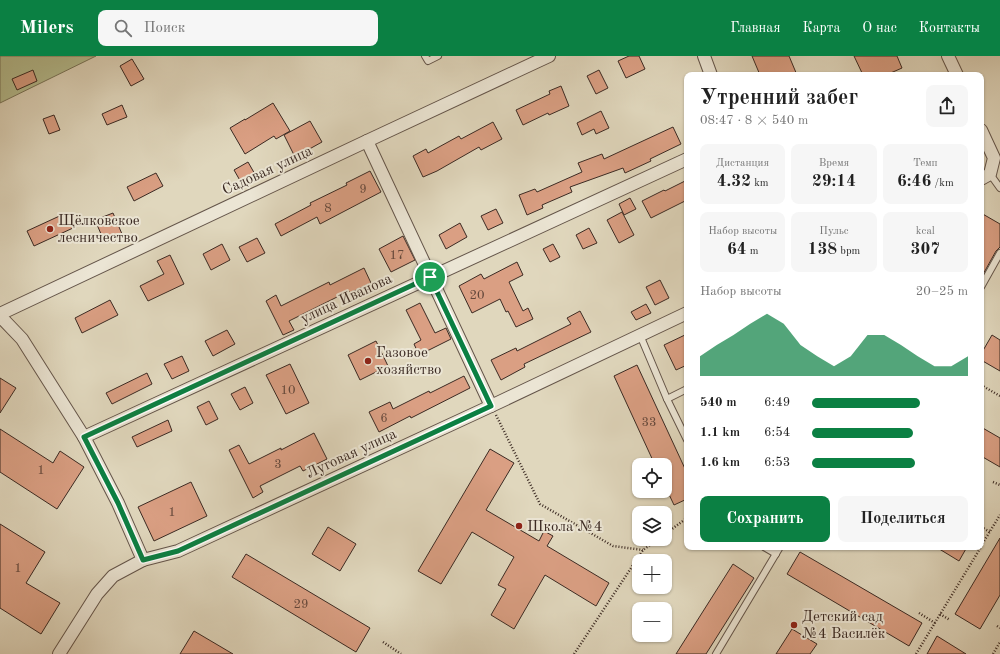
<!DOCTYPE html>
<html lang="ru">
<head>
<meta charset="utf-8">
<style>
  body { margin:0; font-family:"Old Standard TT",serif; background:#f6f6f6; color:#222; height:100vh; display:flex; flex-direction:column; font-size:15px; white-space:nowrap }
  * { box-sizing:border-box; margin:0 }
  p { font-size:13px; color:#767676 }
  .icon { flex:none; width:22px; height:22px; fill:none; stroke:currentColor; stroke-width:2; stroke-linecap:round; stroke-linejoin:round }
  .map { position:relative; flex:1; overflow:hidden }
  .side { position:absolute; left:684px; top:16px; width:300px; height:478px; display:flex; flex-direction:column; background:#fff; border-radius:8px; box-shadow:0 1px 3px #0004 }
  .side>* { flex:none }
  .buttons { position:absolute; left:632px; top:402px; display:grid; gap:8px }
  .buttons a { display:grid; place-items:center; width:40px; height:40px; border-radius:8px; background:#fff; box-shadow:0 1px 3px #0004; font-size:20px }
  .pin { position:absolute; display:grid; place-items:center; width:34px; height:34px; color:#fff; margin:-17px; border:2px solid #fff; border-radius:50%; box-shadow:0 1px 4px #0007 }
  .round { display:grid; place-items:center; flex:none; width:42px; height:42px; border-radius:8px; background:#f6f6f6 }
  .summary { display:flex; align-items:center; justify-content:space-between; height:68px; padding:0 16px }
  h1 { font-size:22px; font-weight:700; line-height:30px }
  .metrics { display:grid; grid-template-columns:repeat(3,1fr); gap:6px; height:68px; padding:4px 16px }
  .metrics div { display:grid; align-content:center; border-radius:8px; background:#f6f6f6; text-align:center }
  .metrics b { font-size:17px; font-weight:700 }
  .metrics small { font-size:11px; font-weight:400 }
  .metrics p { font-size:11px }
  .chart { height:112px; padding:8px 16px }
  .chart p { display:flex; justify-content:space-between }
  .chart svg { width:100%; height:72px; margin-top:4px; fill:#0b8043; opacity:.7 }
  .button { display:flex; gap:8px; margin-top:auto; padding:8px 16px }
  .button a { flex:1; height:46px; border-radius:8px; background:#0b8043; color:#fff; font-size:16px; font-weight:700; line-height:46px; text-align:center }
  .button a+a { background:#f6f6f6; color:#222 }
  ul { padding:0 16px; list-style:none; font-size:13px }
  li { display:grid; grid-template-columns:64px 48px 1fr; align-items:center; height:30px }
  li i { height:10px; border-radius:5px; background:#0b8043 }
  header { display:flex; align-items:center; gap:24px; box-sizing:border-box; height:56px; padding:0 20px; background:#0b8043; color:#fff }
  header strong { font-size:19px }
  nav { display:flex; gap:22px; margin-inline-start:auto; font-size:14px }
  .search { width:280px; height:36px; background:#f6f6f6; display:flex; align-items:center; gap:10px; box-sizing:border-box; padding:0 14px; border-radius:8px; color:#767676; font-size:15px }
  .map>svg:first-child { display:block }
  .green { fill:#b5bd8f; stroke:#787459 }
  .building { fill:#da9f83; stroke:#3b2a23 }
  .lines { fill:none; stroke-linecap:round; stroke-linejoin:round }
  .lane-casing { stroke:#64554a; stroke-width:8 }
  .street-casing { stroke:#64554a; stroke-width:14 }
  .path { stroke:#3b2a23; stroke-width:2.5; stroke-dasharray:1 2; stroke-linecap:butt }
  .lane { stroke:#ebe5d4; stroke-width:6 }
  .street { stroke:#ebe5d4; stroke-width:12 }
  .route-casing { stroke:#fff; stroke-width:8 }
  .route { stroke:#0b8043; stroke-width:5 }
  .poi-dot { fill:#8f2418; stroke:#ebe5d4; stroke-width:1.5 }
  .labels { text-anchor:middle; stroke-width:4; stroke-linejoin:round; paint-order:stroke }
  .number-label { font-size:13px; fill:#63473b }
  .street-label { font-size:15px; fill:#3b2a23; stroke:#ebe5d4 }
  .poi-label { font-size:15px; fill:#3b2a23; stroke:#ebe5d4; text-anchor:start }
</style>
</head>
<body>
<header>
<strong>Milers</strong>
<div class="search"><svg class="icon" aria-label="search" viewBox="0 0 24 24"><circle cx="10" cy="10" r="6"/><path d="M15 15l6 6"/></svg>Поиск</div>
<nav><a>Главная</a><a>Карта</a><a>О нас</a><a>Контакты</a></nav>
</header>
<div class="map">
<svg width="1000" height="598" viewBox="0 0 1000 598">
  <rect width="100%" height="100%" fill="#e0d7bd"/>
  <filter id="stains"><feTurbulence type="fractalNoise" baseFrequency=".005" numOctaves="4"/><feColorMatrix values="0 0 0 0 .2 0 0 0 0 .09 0 0 0 0 .02 0 0 0 .5 -.17"/></filter>
  <radialGradient id="worn" r=".72"><stop offset=".6" stop-color="#630" stop-opacity="0"/><stop offset="1" stop-color="#630" stop-opacity=".3"/></radialGradient>
  <path class="green" d="M0,0H96L0,47Z"/>
  <g class="building">
    <path d="M629,0H639L645,13L626,22L618,5Z"/>
    <path d="M752,0H789L797,19H760Z"/>
    <path d="M854,0H897L902,12L886,19H863Z"/>
    <path d="M132,3L144,23L131,30L120,10Z"/>
    <path d="M33,14L37,25L17,34L12,23Z"/>
    <path d="M599,14L608,32L596,38L587,20Z"/>
    <path d="M561,30L569,50L549,59L548,57L523,69L516,54L550,38L549,35Z"/>
    <path d="M273,47L290,75L276,83L274,80L245,98L230,72L245,63V64Z"/>
    <path d="M122,49L127,61L107,69L102,58Z"/>
    <path d="M601,55L609,72L596,78L594,73L582,79L577,67Z"/>
    <path d="M54,59L60,74L49,78L43,63Z"/>
    <path d="M310,65L322,86L295,101L284,79Z"/>
    <path d="M493,66L502,83L481,94L479,91L437,115L423,121L413,100L426,93L428,97L459,80L461,83Z"/>
    <path d="M673,71L681,88L650,103L651,105L625,117L623,112L570,131L572,136L542,149L543,152L527,159L519,139L535,133L537,136L582,116L578,107L602,98L604,103Z"/>
    <path d="M248,106L256,120L242,128L234,114Z"/>
    <path d="M370,115L381,136L320,168L317,161L281,180L275,168L311,149L310,147L347,129L346,127Z"/>
    <path d="M156,117L163,130L134,145L127,131Z"/>
    <path d="M687,124V144L651,162L642,145L664,134L665,135Z"/>
    <path d="M630,142L636,153L624,159L619,148Z"/>
    <path d="M496,153L503,167L488,174L481,160Z"/>
    <path d="M622,156L634,179L619,187L607,164Z"/>
    <path d="M66,157L73,172L34,190L27,175Z"/>
    <path d="M113,157L122,178L104,185L95,164Z"/>
    <path d="M981,157L1000,168V191L996,195L981,222Z"/>
    <path d="M460,167L467,181L446,193L439,179Z"/>
    <path d="M589,172L597,187L583,193L576,179Z"/>
    <path d="M403,180L415,204L391,216L379,193Z"/>
    <path d="M257,182L265,197L247,206L239,191Z"/>
    <path d="M222,188L230,204L211,214L203,198Z"/>
    <path d="M553,188L560,201L550,206L543,193Z"/>
    <path d="M170,199L184,228L148,245L140,230L164,218L157,205Z"/>
    <path d="M517,206L523,219L509,226L523,255L528,252L533,263L516,271L508,255L506,256L500,243L472,257L459,230L481,218L484,223Z"/>
    <path d="M364,212L371,227L350,237L349,235L289,265L294,274L283,279L266,245L276,239L281,250L329,226L330,229Z"/>
    <path d="M660,224L669,242L655,249L646,231Z"/>
    <path d="M110,244L118,259L82,277L75,262Z"/>
    <path d="M420,247L435,277L446,272L451,283L419,299L414,288L421,284L406,254Z"/>
    <path d="M646,248L651,257L636,264L631,256Z"/>
    <path d="M580,255L591,276L524,308L525,311L501,324L491,304L516,292L517,295L571,268L567,262Z"/>
    <path d="M227,274L235,288L213,300L205,285Z"/>
    <path d="M687,278V309L676,314L664,289Z"/>
    <path d="M992,279L1000,284V315L981,304V298Z"/>
    <path d="M376,285L388,310L360,324L348,299Z"/>
    <path d="M182,300L189,315L172,323L164,308Z"/>
    <path d="M290,308L309,347L286,358L266,319Z"/>
    <path d="M637,309L687,417V443L674,449L665,430V409H655L614,320Z"/>
    <path d="M147,317L152,328L112,348L106,337Z"/>
    <path d="M464,320L470,332L411,362L410,360L379,376L369,356L390,346L393,353L429,335L430,337Z"/>
    <path d="M0,322L16,332L0,357Z"/>
    <path d="M245,331L253,347L240,354L231,338Z"/>
    <path d="M209,345L218,363L206,369L197,351Z"/>
    <path d="M168,364L172,375L137,391L132,381Z"/>
    <path d="M981,371L1000,382V411L981,400Z"/>
    <path d="M0,373L53,407L60,395L84,411L57,453L0,416Z"/>
    <path d="M314,377L327,403L303,415L300,410L260,430L263,436L253,442L229,394L239,389L249,408L281,392V394Z"/>
    <path d="M490,393L514,407L486,454L539,485L544,475L553,480L547,490L609,527L596,550L545,519L514,573L491,559L506,533L498,529L514,501L472,476L441,528L418,515Z"/>
    <path d="M191,426L207,460L154,485L138,451Z"/>
    <path d="M0,468L45,496L26,527L60,547L41,578L0,552Z"/>
    <path d="M328,471L356,488L340,515L312,498Z"/>
    <path d="M1000,482V539L980,573L955,558Z"/>
    <path d="M936,491H967L959,505Z"/>
    <path d="M800,496L922,567L909,590L787,518Z"/>
    <path d="M246,498L370,572L356,596L232,521Z"/>
    <path d="M733,508L754,522L706,598H676Z"/>
    <path d="M792,573L817,588L810,598H776Z"/>
    <path d="M194,575L233,598H180Z"/>
    <path d="M937,580L966,598H927Z"/>
  </g>
  <g class="lines">
    <defs>
      <g id="lane">
        <path d="M425,0L428,5L438,0"/>
        <path d="M990,118L1000,132"/>
        <path d="M981,231L1000,197"/>
        <path d="M640,279L667,343L687,384"/>
        <path d="M667,343L687,333"/>
        <path d="M764,491L776,498V494"/>
        <path d="M716,598L780,491"/>
      </g>
      <g id="street">
        <path d="M704,0L711,19"/>
        <path d="M948,0L957,19"/>
        <path d="M981,74L994,102L990,118L981,123"/>
        <path d="M367,85L491,350"/>
        <path d="M0,258L367,85L549,0"/>
        <path d="M0,260L22,283L84,381L118,447L143,504"/>
        <path d="M84,381L687,103"/>
        <path d="M59,598L97,538L113,520L143,504L178,495L491,350L687,257"/>
      </g>
    </defs>
    <use href="#lane" class="lane-casing"/>
    <use href="#street" class="street-casing"/>
    <g class="path">
      <path d="M981,329L1000,340"/>
      <path d="M496,359L540,448L613,490L643,494"/>
      <path d="M993,426L1000,429"/>
      <path d="M981,471L990,476"/>
      <path d="M665,478L687,462"/>
      <path d="M981,490L1000,459"/>
      <path d="M919,557L935,567"/>
      <path d="M940,558L950,564"/>
      <path d="M997,570L1000,572"/>
      <path d="M383,586L401,598"/>
      <path d="M574,598L643,494L658,483"/>
      <path d="M916,598L981,491"/>
      <path d="M993,598L1000,586"/>
    </g>
    <use href="#lane" class="lane"/>
    <use href="#street" class="street"/>
  </g>
  <g class="lines">
    <defs>
      <path id="route" d="M430,221L491,350L178,495L143,504L118,447L84,381Z"/>
    </defs>
    <use href="#route" class="route-casing"/>
    <use href="#route" class="route"/>
  </g>
  <g class="poi-dot">
    <circle cx="50" cy="173" r="4"/>
    <circle cx="368" cy="305" r="4"/>
    <circle cx="519" cy="470" r="4"/>
    <circle cx="794" cy="569" r="4"/>
  </g>
  <g class="labels">
    <g class="number-label">
      <text x="363" y="137">9</text>
      <text x="328" y="156">8</text>
      <text x="397" y="203">17</text>
      <text x="477" y="243">20</text>
      <text x="288" y="338">10</text>
      <text x="384" y="366">6</text>
      <text x="649" y="370">33</text>
      <text x="278" y="412">3</text>
      <text x="41" y="418">1</text>
      <text x="172" y="460">1</text>
      <text x="18" y="516">1</text>
      <text x="301" y="552">29</text>
    </g>
    <g class="street-label">
      <text transform="translate(267 114) rotate(-25)" y="5">Садовая улица</text>
      <text transform="translate(346 242) rotate(-25)" y="5">улица Иванова</text>
      <text transform="translate(351 397) rotate(-25)" y="5">Луговая улица</text>
    </g>
    <g class="poi-label">
      <text x="58" y="169">Щёлковское<tspan x="58" dy="17">лесничество</tspan></text>
      <text x="376" y="301">Газовое<tspan x="376" dy="17">хозяйство</tspan></text>
      <text x="527" y="475">Школа №4</text>
      <text x="802" y="565">Детский сад<tspan x="802" dy="17">№4 Василёк</tspan></text>
    </g>
  </g>
  <rect width="100%" height="100%" filter="url(#stains)"/>
  <rect width="100%" height="100%" fill="url(#worn)"/>
</svg>
<div class="buttons">
<a><svg class="icon" aria-label="locate" viewBox="0 0 24 24"><circle cx="12" cy="12" r="6"/><path d="M12 2v4M12 18v4M2 12h4M18 12h4"/></svg></a>
<a><svg class="icon" aria-label="layers" viewBox="0 0 24 24"><path d="M12 4l9 5-9 5-9-5zM3 14l9 5 9-5"/></svg></a>
<a>+</a>
<a>−</a>
</div>
<div class="pin" style="left:430px;top:221px;background:#1e9e55"><svg class="icon" aria-label="arrive" viewBox="0 0 24 24"><path d="M6 21V4h12l-3 4 3 4H6"/></svg></div>
<section class="side">
<div class="summary"><div><h1>Утренний забег</h1><p>08:47 · 8 × 540 m</p></div><a class="round"><svg class="icon" aria-label="share" viewBox="0 0 24 24"><path d="M12 15V3M7 8l5-5 5 5M5 13v7h14v-7"/></svg></a></div>
<div class="metrics">
<div><p>Дистанция</p><b>4.32<small> km</small></b></div>
<div><p>Время</p><b>29:14</b></div>
<div><p>Темп</p><b>6:46<small> /km</small></b></div>
</div>
<div class="metrics">
<div><p>Набор высоты</p><b>64<small> m</small></b></div>
<div><p>Пульс</p><b>138<small> bpm</small></b></div>
<div><p>kcal</p><b>307</b></div>
</div>
<div class="chart"><p><span>Набор высоты</span>20–25 m</p>
<svg viewBox="0 0 160 44" preserveAspectRatio="none"><path d="M0 44V32L10 25L20 19L30 12L40 6L50 12L60 25L70 32L80 38L90 32L100 19L110 19L120 25L130 32L140 38L150 38L160 32V44z"/></svg>
</div>
<ul>
<li><b>540 m</b>6:49<i style="width:69%"></i></li>
<li><b>1.1 km</b>6:54<i style="width:65%"></i></li>
<li><b>1.6 km</b>6:53<i style="width:66%"></i></li>
</ul>
<div class="button"><a>Сохранить</a><a>Поделиться</a></div>
</section>
</div>
</body>
</html>
